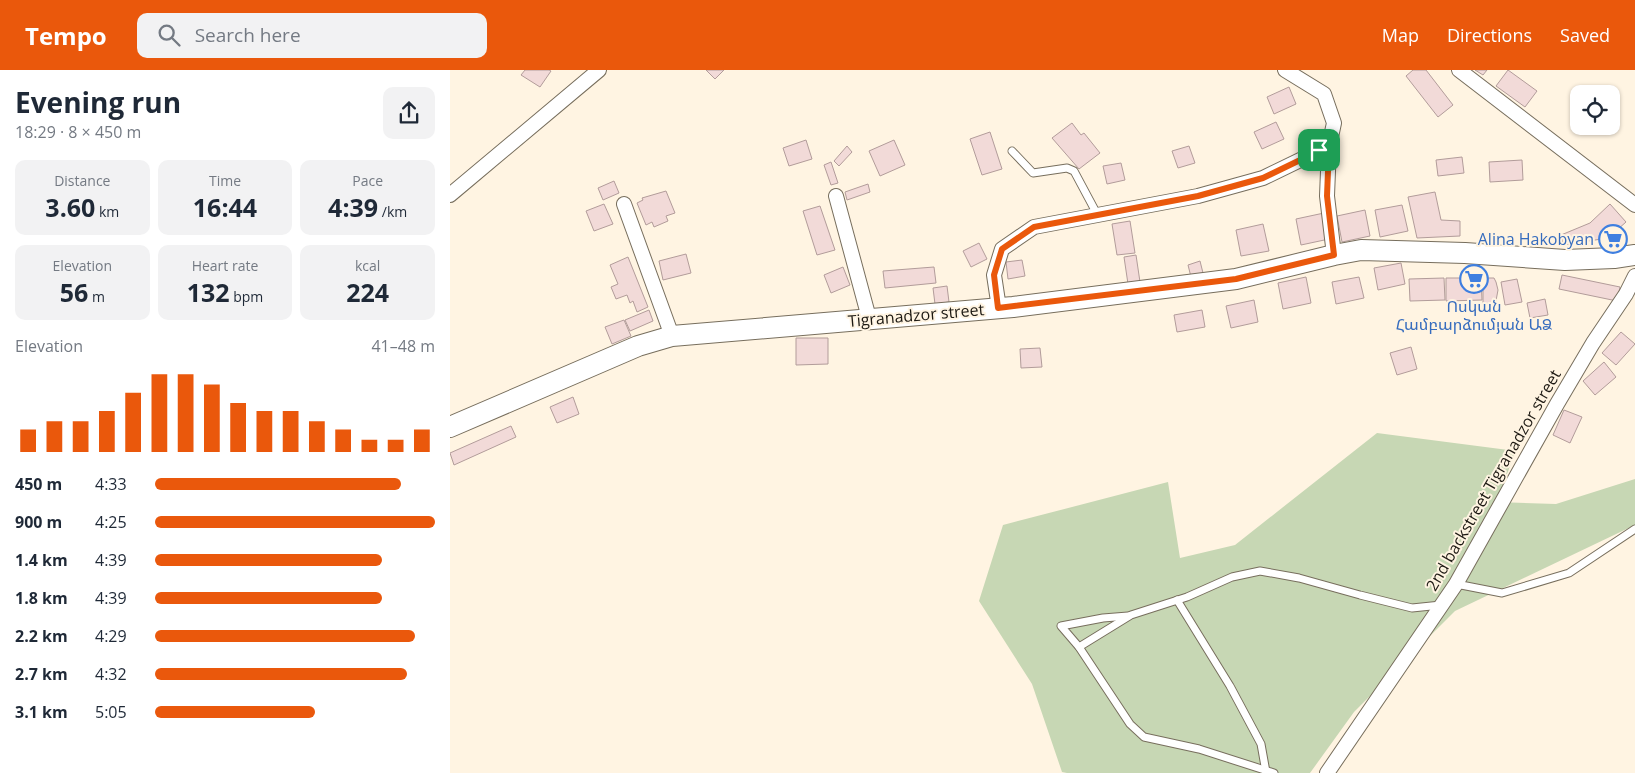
<!DOCTYPE html>
<html lang="en">
<head>
<meta charset="utf-8">
<style>
  body { margin:0; font-family:"Open Sans","Noto Sans Armenian",sans-serif; background:#f2f2f3; color:#1f2937; height:100vh; display:flex; flex-direction:column; font-size:19px; white-space:nowrap }
  * { box-sizing:border-box; margin:0 }
  p { font-size:16px; color:#747a83 }
  .icon { flex:none; width:28px; height:28px; fill:none; stroke:currentColor; stroke-width:2; stroke-linecap:round; stroke-linejoin:round }
  .map { position:relative; flex:1; overflow:hidden }
  .side { display:flex; flex-direction:column; background:#fff; width:450px }
  .side>* { flex:none }
  .controls { position:absolute; left:1120px; top:15px; display:grid; gap:10px }
  .controls a { display:grid; place-items:center; width:50px; height:50px; border-radius:10px; background:#fff; box-shadow:0 1px 4px #0004; font-size:25px }
  .pin { position:absolute; display:grid; place-items:center; width:42px; height:42px; color:#fff; margin:-21px; border-radius:10px; box-shadow:0 2px 8px #0006 }
  .round { display:grid; place-items:center; flex:none; width:52px; height:52px; border-radius:10px; background:#f2f2f3 }
  .headline { display:flex; align-items:center; justify-content:space-between; height:85px; padding:0 15px }
  h1 { font-size:28px; font-weight:700; line-height:38px }
  .metrics { display:grid; grid-template-columns:repeat(3,1fr); gap:8px; height:85px; padding:5px 15px }
  .metrics div { display:grid; align-content:center; border-radius:10px; background:#f2f2f3; text-align:center }
  .metrics b { font-size:25px; font-weight:700 }
  .metrics small { font-size:14px; font-weight:400 }
  .metrics p { font-size:14px }
  .chart { height:140px; padding:10px 15px }
  .chart p { display:flex; justify-content:space-between }
  .chart svg { width:100%; height:90px; margin-top:5px; stroke:#ea580c; stroke-width:6 }
  ul { padding:0 15px; list-style:none; font-size:16px }
  li { display:grid; grid-template-columns:80px 60px 1fr; align-items:center; height:38px }
  li i { height:12px; border-radius:6px; background:#ea580c }
  header { display:flex; align-items:center; gap:30px; box-sizing:border-box; height:70px; padding:0 25px; background:#ea580c; color:#fff }
  header strong { font-size:24px }
  nav { display:flex; gap:28px; margin-inline-start:auto; font-size:18px }
  .search { width:350px; height:45px; background:#f2f2f3; display:flex; align-items:center; gap:12px; box-sizing:border-box; padding:0 18px; border-radius:10px; color:#747a83; font-size:19px }
  main { display:flex; flex:1; min-height:0 }
  .map>svg:first-child { display:block }
  .green { fill:#c7d7b4 }
  .building { fill:#f2dad8; stroke:#b29c9a }
  .lines { fill:none; stroke-linecap:round; stroke-linejoin:round }
  .service-casing { stroke:#776e5d; stroke-width:9 }
  .minor-casing { stroke:#776e5d; stroke-width:16 }
  .secondary-casing { stroke:#776e5d; stroke-width:22 }
  .service { stroke:#fff; stroke-width:7 }
  .minor { stroke:#fff; stroke-width:14 }
  .secondary { stroke:#fff; stroke-width:20 }
  .route-casing { stroke:#fff; stroke-width:10 }
  .route { stroke:#ea580c; stroke-width:6 }
  .labels { text-anchor:middle; stroke-width:4; stroke-linejoin:round; paint-order:stroke }
  .shop-label { font-size:16px; fill:#366cbe; stroke:#fff4e2; text-anchor:end }
  .street-label { font-size:16px; fill:#1d1913; stroke:#fff4e2 }
</style>
</head>
<body>
<header>
<strong>Tempo</strong>
<div class="search"><svg class="icon" aria-label="search" viewBox="0 0 24 24"><circle cx="10" cy="10" r="6"/><path d="M15 15l6 6"/></svg>Search here</div>
<nav><a>Map</a><a>Directions</a><a>Saved</a></nav>
</header>
<main>
<section class="side">
<div class="headline"><div><h1>Evening run</h1><p>18:29 · 8 × 450 m</p></div><a class="round"><svg class="icon" aria-label="share" viewBox="0 0 24 24"><path d="M12 15V3M7 8l5-5 5 5M5 13v7h14v-7"/></svg></a></div>
<div class="metrics">
<div><p>Distance</p><b>3.60<small> km</small></b></div>
<div><p>Time</p><b>16:44</b></div>
<div><p>Pace</p><b>4:39<small> /km</small></b></div>
</div>
<div class="metrics">
<div><p>Elevation</p><b>56<small> m</small></b></div>
<div><p>Heart rate</p><b>132<small> bpm</small></b></div>
<div><p>kcal</p><b>224</b></div>
</div>
<div class="chart"><p><span>Elevation</span>41–48 m</p>
<svg viewBox="0 0 160 44" preserveAspectRatio="none"><path d="M5 44V33M15 44V29M25 44V29M35 44V24M45 44V15M55 44V6M65 44V6M75 44V11M85 44V20M95 44V24M105 44V24M115 44V29M125 44V33M135 44V38M145 44V38M155 44V33"/></svg>
</div>
<ul>
<li><b>450 m</b>4:33<i style="width:88%"></i></li>
<li><b>900 m</b>4:25<i style="width:100%"></i></li>
<li><b>1.4 km</b>4:39<i style="width:81%"></i></li>
<li><b>1.8 km</b>4:39<i style="width:81%"></i></li>
<li><b>2.2 km</b>4:29<i style="width:93%"></i></li>
<li><b>2.7 km</b>4:32<i style="width:90%"></i></li>
<li><b>3.1 km</b>5:05<i style="width:57%"></i></li>
</ul>
</section>
<div class="map">
<svg width="1185" height="703" viewBox="0 0 1185 703">
  <rect width="100%" height="100%" fill="#fff4e2"/>
  <path class="green" d="M927,363L1066,381L1046,432L1106,434L1185,409V455L1005,541L904,642L860,703H617L612,702L582,614L529,531L553,455L718,412L730,488L785,475Z"/>
  <g class="building">
    <path d="M75,0H99L101,1L90,17L71,5Z"/>
    <path d="M256,0H274L265,9Z"/>
    <path d="M963,0H976L1003,35L988,47L956,6Z"/>
    <path d="M1025,0H1037L1033,5Z"/>
    <path d="M1058,0L1087,21L1075,37L1046,16Z"/>
    <path d="M839,17L846,34L824,44L817,27Z"/>
    <path d="M826,52L834,69L812,79L804,62Z"/>
    <path d="M622,53L631,65L634,63L650,83L629,99L602,68Z"/>
    <path d="M540,62L552,99L532,105L520,69Z"/>
    <path d="M356,70L362,89L339,96L333,78Z"/>
    <path d="M444,70L455,95L430,106L419,81Z"/>
    <path d="M397,76L402,82L389,96L384,91Z"/>
    <path d="M739,76L745,93L728,98L722,81Z"/>
    <path d="M1012,87L1014,103L988,106L986,90Z"/>
    <path d="M1072,90L1073,110L1040,112L1039,92Z"/>
    <path d="M381,92L388,113L381,115L374,95Z"/>
    <path d="M671,93L675,110L657,114L653,96Z"/>
    <path d="M164,111L169,123L153,130L148,118Z"/>
    <path d="M418,114L420,122L397,130L395,122Z"/>
    <path d="M216,121L225,143L216,146L218,151L204,157L202,152L196,155L187,133L193,130L192,128Z"/>
    <path d="M985,122L991,150L1010,151V166L967,168L958,127Z"/>
    <path d="M154,134L163,154L144,161L136,141Z"/>
    <path d="M1160,134L1176,152L1158,168L1113,175L1111,165L1140,153Z"/>
    <path d="M952,135L958,161L930,167L925,140Z"/>
    <path d="M370,136L385,180L367,185L353,141Z"/>
    <path d="M915,140L920,166L892,172L887,146Z"/>
    <path d="M874,143L879,169L851,175L846,149Z"/>
    <path d="M680,151L685,183L667,185L662,154Z"/>
    <path d="M813,154L819,181L791,186L786,160Z"/>
    <path d="M529,173L537,189L521,197L513,181Z"/>
    <path d="M236,184L241,203L213,210L209,191Z"/>
    <path d="M686,185L690,212L678,214L674,187Z"/>
    <path d="M178,187L198,237L187,242L183,231L180,233L177,225L166,229L161,217L168,214L160,195Z"/>
    <path d="M572,190L575,206L558,209L556,192Z"/>
    <path d="M750,191L753,203L741,207L738,195Z"/>
    <path d="M951,193L955,214L928,220L924,198Z"/>
    <path d="M393,197L400,215L381,223L374,205Z"/>
    <path d="M484,197L486,213L435,218L433,201Z"/>
    <path d="M1112,205L1170,217L1167,231L1109,219Z"/>
    <path d="M856,207L861,233L833,239L828,213Z"/>
    <path d="M909,207L914,228L886,234L882,212Z"/>
    <path d="M994,208L995,230L960,231L959,209Z"/>
    <path d="M996,208H1031L1032,230L996,231Z"/>
    <path d="M1033,208H1044L1046,212L1048,220L1045,236L1033,237Z"/>
    <path d="M1067,209L1072,232L1055,235L1051,212Z"/>
    <path d="M497,216L499,232L485,234L483,218Z"/>
    <path d="M1095,229L1098,245L1080,248L1077,233Z"/>
    <path d="M804,230L808,252L781,258L776,236Z"/>
    <path d="M199,240L203,251L180,261L175,250Z"/>
    <path d="M752,240L755,257L727,262L724,245Z"/>
    <path d="M174,250L181,266L162,274L155,257Z"/>
    <path d="M1171,262L1185,274L1166,295L1152,283Z"/>
    <path d="M346,268H378V294L346,295Z"/>
    <path d="M961,277L967,299L947,305L940,283Z"/>
    <path d="M590,278L592,297L571,298L570,279Z"/>
    <path d="M1154,292L1166,307L1145,325L1133,311Z"/>
    <path d="M123,327L129,344L107,353L100,337Z"/>
    <path d="M1114,340L1132,347L1120,373L1103,365Z"/>
    <path d="M61,356L66,367L4,395L0,383Z"/>
  </g>
  <g class="lines">
    <defs>
      <g id="service">
        <path d="M562,81L583,103L617,98L624,101L647,144"/>
        <path d="M1006,514L1052,523L1119,503L1185,459"/>
        <path d="M727,530L780,616L811,674L816,702"/>
        <path d="M678,546L653,548L611,556L629,577L680,654L694,667L749,679L824,703"/>
        <path d="M629,577L681,545L737,527L782,507L810,501L849,508L910,525L962,538L991,535"/>
      </g>
      <g id="minor">
        <path d="M835,0L874,24L884,53L879,76L877,126L884,185"/>
        <path d="M1009,0L1185,135"/>
        <path d="M0,125L149,0"/>
        <path d="M386,126L419,248"/>
        <path d="M174,134L222,266"/>
        <path d="M549,238L544,205L552,179L584,157L748,126L813,108L879,76"/>
        <path d="M877,703L1006,514L1107,334L1143,273L1176,224L1185,206"/>
      </g>
      <path id="secondary" d="M0,357L188,276L222,266L563,237L786,209L884,185L911,180L1015,183L1115,190L1164,188L1185,185"/>
    </defs>
    <use href="#service" class="service-casing"/>
    <use href="#minor" class="minor-casing"/>
    <use href="#secondary" class="secondary-casing"/>
    <use href="#service" class="service"/>
    <use href="#minor" class="minor"/>
    <use href="#secondary" class="secondary"/>
  </g>
  <g class="lines">
    <defs>
      <path id="route" d="M879,76L877,126L884,185L786,209L548,238L544,205L552,179L584,157L748,126L813,108Z"/>
    </defs>
    <use href="#route" class="route-casing"/>
    <use href="#route" class="route"/>
  </g>
  <defs>
    <symbol id="supermarket-ring" viewBox="-11 -11 22 22"><circle r="9.5" fill="#fff4e2" stroke="#3f7fe0" stroke-width="1.5"/><path d="M-6-5.5h2.5l.6 2H6L4.5 2H-2.5L-4.4-4H-6ZM-1.5 3.2a1.3 1.3 0 1 0 .1 0ZM3 3.2a1.3 1.3 0 1 0 .1 0Z" fill="#3f7fe0"/></symbol>
  </defs>
  <g fill-rule="evenodd">
    <use href="#supermarket-ring" x="1147" y="153" width="32" height="32"/>
    <use href="#supermarket-ring" x="1008" y="193" width="32" height="32"/>
  </g>
  <g class="labels">
    <g class="shop-label">
      <text x="1144" y="175">Alina Hakobyan</text>
      <text x="1024" y="242" text-anchor="middle">Ոսկան<tspan x="1024" dy="18">Համբարձումյան ԱՁ</tspan></text>
    </g>
    <g class="street-label">
      <text transform="translate(466 245) rotate(-5)" y="6">Tigranadzor street</text>
      <text transform="translate(1043 410) rotate(-60)" y="6">2nd backstreet Tigranadzor street</text>
    </g>
  </g>
</svg>
<div class="controls">
<a><svg class="icon" aria-label="locate" viewBox="0 0 24 24"><circle cx="12" cy="12" r="6"/><path d="M12 2v4M12 18v4M2 12h4M18 12h4"/></svg></a>
</div>
<div class="pin" style="left:869px;top:80px;background:#1e9e55"><svg class="icon" aria-label="arrive" viewBox="0 0 24 24"><path d="M6 21V4h12l-3 4 3 4H6"/></svg></div>
</div>
</main>
</body>
</html>
